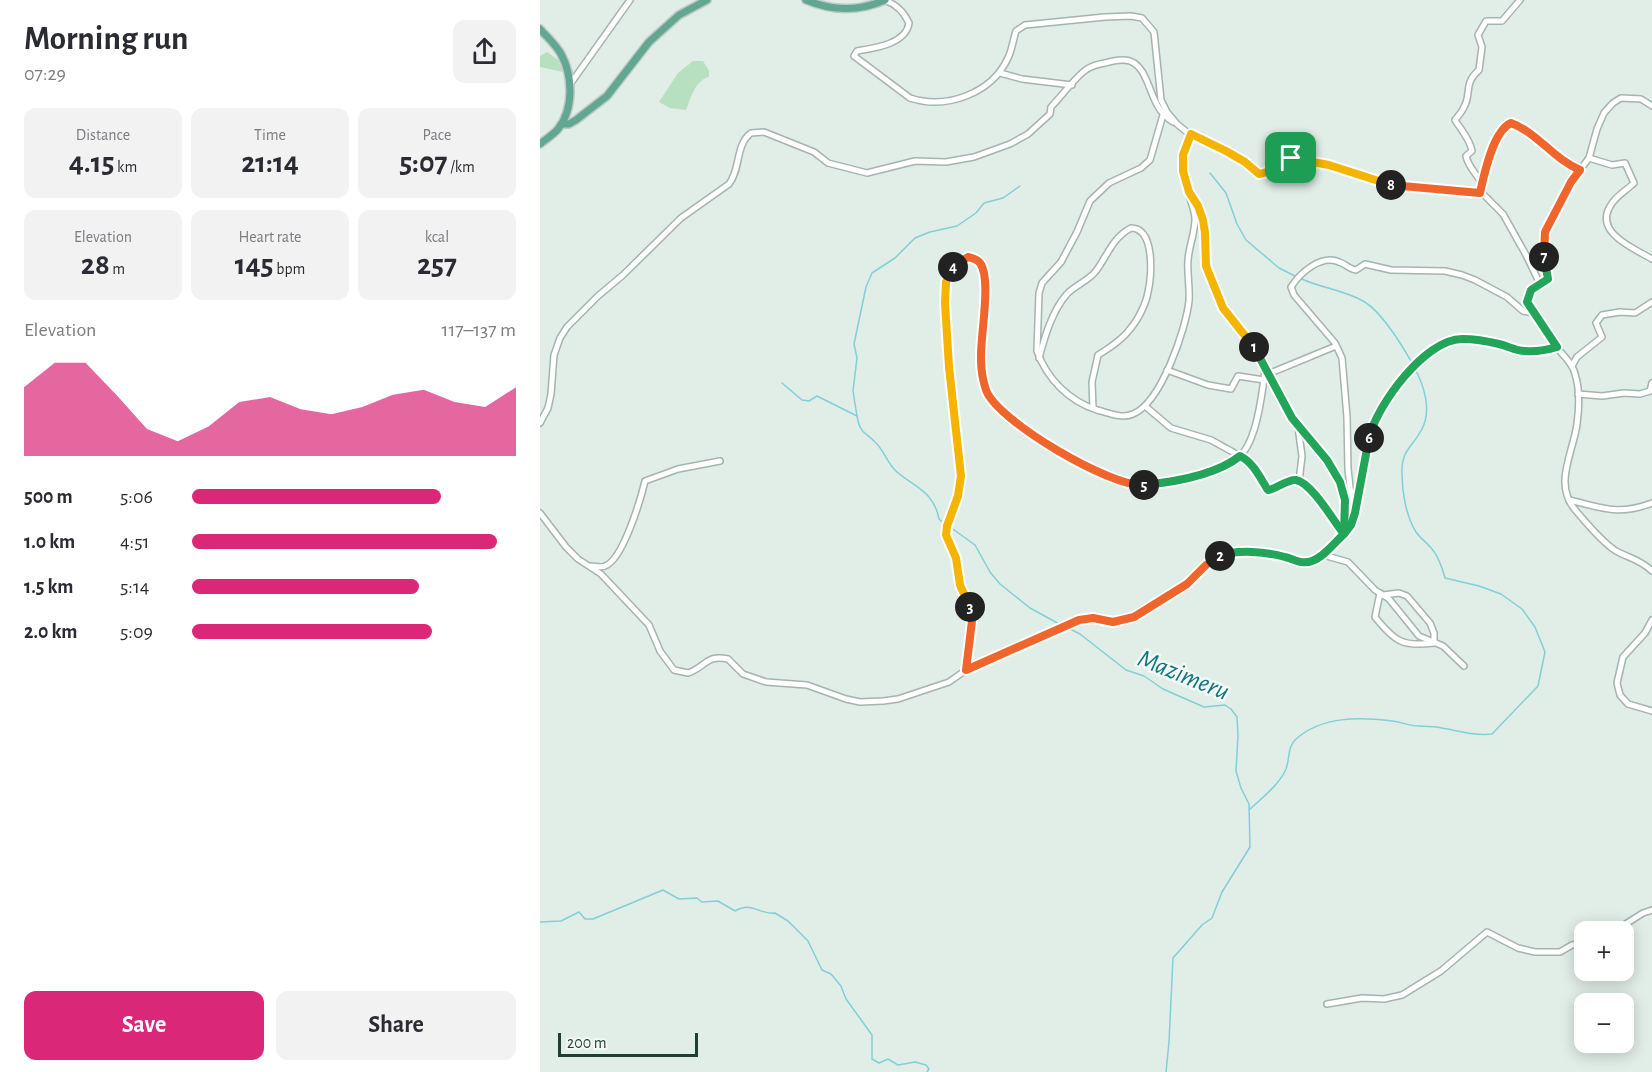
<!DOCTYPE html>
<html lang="en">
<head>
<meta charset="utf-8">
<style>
  body { margin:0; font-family:"Alegreya Sans",sans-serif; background:#f2f2f3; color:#2b2b33; height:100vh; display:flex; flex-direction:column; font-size:22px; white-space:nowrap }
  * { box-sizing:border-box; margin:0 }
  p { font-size:20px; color:#7c7c81 }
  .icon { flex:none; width:33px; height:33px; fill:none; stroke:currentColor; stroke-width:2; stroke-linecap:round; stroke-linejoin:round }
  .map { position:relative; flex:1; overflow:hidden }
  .panel { display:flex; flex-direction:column; background:#fff; width:540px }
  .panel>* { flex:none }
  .buttons { position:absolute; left:1034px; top:921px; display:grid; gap:12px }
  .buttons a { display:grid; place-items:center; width:60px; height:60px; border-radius:12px; background:#fff; box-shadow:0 3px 15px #0003; font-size:30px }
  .scale { position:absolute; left:18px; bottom:15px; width:140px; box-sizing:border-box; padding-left:6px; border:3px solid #1f3f35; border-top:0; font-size:16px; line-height:21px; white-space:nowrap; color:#1f3f35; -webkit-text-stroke:4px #f2f9f5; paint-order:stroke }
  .pin { position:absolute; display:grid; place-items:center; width:51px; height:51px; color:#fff; margin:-26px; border-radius:12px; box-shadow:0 3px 9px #0006 }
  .km { position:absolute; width:30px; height:30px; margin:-15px; border-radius:50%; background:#222; color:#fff; font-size:16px; line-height:30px; text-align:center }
  .round { display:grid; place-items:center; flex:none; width:63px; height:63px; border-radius:12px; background:#f2f2f3 }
  .head { display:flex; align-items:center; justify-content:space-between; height:102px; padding:0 24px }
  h1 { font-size:33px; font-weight:700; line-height:45px }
  .stats { display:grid; grid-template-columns:repeat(3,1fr); gap:9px; height:102px; padding:6px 24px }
  .stats div { display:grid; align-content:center; border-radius:12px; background:#f2f2f3; text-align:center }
  .stats b { font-size:30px; font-weight:700 }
  .stats small { font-size:16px; font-weight:400 }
  .stats p { font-size:16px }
  .chart { height:168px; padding:12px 24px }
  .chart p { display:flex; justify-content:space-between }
  .chart svg { width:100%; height:108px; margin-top:6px; fill:#db2777; opacity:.7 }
  .primary-button { display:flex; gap:12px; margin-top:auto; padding:12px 24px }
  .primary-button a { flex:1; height:69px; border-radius:12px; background:#db2777; color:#fff; font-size:24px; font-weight:700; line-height:69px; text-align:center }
  .primary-button a+a { background:#f2f2f3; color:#2b2b33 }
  ul { padding:0 24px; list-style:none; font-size:20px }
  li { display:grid; grid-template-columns:96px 72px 1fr; align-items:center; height:45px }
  li i { height:15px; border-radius:8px; background:#db2777 }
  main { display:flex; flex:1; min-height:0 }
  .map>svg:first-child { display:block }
  .green { fill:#b7e0c0 }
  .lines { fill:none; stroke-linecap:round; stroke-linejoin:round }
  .stream { stroke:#83cfd7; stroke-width:1.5 }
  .minor-casing { stroke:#a3b5ae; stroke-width:8 }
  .major-casing { stroke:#c0c9c6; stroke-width:10 }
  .minor { stroke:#fff; stroke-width:5 }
  .major { stroke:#61a791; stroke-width:7 }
  .split-1-casing { stroke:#fff; stroke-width:12 }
  .split-2-casing { stroke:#fff; stroke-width:12 }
  .split-3-casing { stroke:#fff; stroke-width:12 }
  .split-4-casing { stroke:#fff; stroke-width:12 }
  .split-5-casing { stroke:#fff; stroke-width:12 }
  .split-6-casing { stroke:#fff; stroke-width:12 }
  .split-7-casing { stroke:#fff; stroke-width:12 }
  .split-8-casing { stroke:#fff; stroke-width:12 }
  .split-9-casing { stroke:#fff; stroke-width:12 }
  .split-1 { stroke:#f5b400; stroke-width:8 }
  .split-2 { stroke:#22a559; stroke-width:8 }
  .split-3 { stroke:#f0652b; stroke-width:8 }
  .split-4 { stroke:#f5b400; stroke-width:8 }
  .split-5 { stroke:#f0652b; stroke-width:8 }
  .split-6 { stroke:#22a559; stroke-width:8 }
  .split-7 { stroke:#22a559; stroke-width:8 }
  .split-8 { stroke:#f0652b; stroke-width:8 }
  .split-9 { stroke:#f5b400; stroke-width:8 }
  .labels { text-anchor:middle; stroke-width:5; stroke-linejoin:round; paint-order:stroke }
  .water-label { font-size:26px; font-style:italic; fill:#147581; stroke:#f2f9f5 }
</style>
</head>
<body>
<main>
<section class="panel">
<div class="head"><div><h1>Morning run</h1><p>07:29</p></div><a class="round"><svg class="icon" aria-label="share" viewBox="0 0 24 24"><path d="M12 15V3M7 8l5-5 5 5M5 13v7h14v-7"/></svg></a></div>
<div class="stats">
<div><p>Distance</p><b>4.15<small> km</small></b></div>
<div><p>Time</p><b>21:14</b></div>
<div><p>Pace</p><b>5:07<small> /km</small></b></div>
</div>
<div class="stats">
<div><p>Elevation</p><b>28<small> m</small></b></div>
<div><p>Heart rate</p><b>145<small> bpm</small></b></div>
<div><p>kcal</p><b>257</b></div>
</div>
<div class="chart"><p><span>Elevation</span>117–137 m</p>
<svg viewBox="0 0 160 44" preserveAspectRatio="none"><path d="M0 44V16L10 6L20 6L30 19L40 33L50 38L60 32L70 22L80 20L90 25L100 27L110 24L120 19L130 17L140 22L150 24L160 16V44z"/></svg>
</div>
<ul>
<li><b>500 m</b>5:06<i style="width:77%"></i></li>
<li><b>1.0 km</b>4:51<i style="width:94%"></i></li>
<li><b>1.5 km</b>5:14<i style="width:70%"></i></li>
<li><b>2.0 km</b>5:09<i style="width:74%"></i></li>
</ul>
<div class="primary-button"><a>Save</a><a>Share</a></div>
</section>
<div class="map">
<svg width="1112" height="1072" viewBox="0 0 1112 1072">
  <rect width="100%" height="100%" fill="#e1ede7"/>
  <g class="green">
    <path d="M7,52L18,60L23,72L0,67V56Z"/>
    <path d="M153,61H163L169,71V77C155,80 151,98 146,110L130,108L119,102L138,73Z"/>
  </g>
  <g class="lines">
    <g class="stream">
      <path d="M670,173L686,193L697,224L706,240L739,268L757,277"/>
      <path d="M762,279C781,288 804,290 823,301C841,311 862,345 872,363"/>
      <path d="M242,383L262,400L269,401L277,396L317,416C320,433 324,431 335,442C344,450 347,463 357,472C376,488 394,492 399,519L406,525"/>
      <path d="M317,416L313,391L317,358L314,344L326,287L332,273L355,258L375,238L390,232L417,226L436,213L444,203L463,198L480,186"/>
      <path d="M410,527L435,545L450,572L460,584L490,608L521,625"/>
      <path d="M526,627L540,634L586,670L604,676L623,689L664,707L685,705L691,709L697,717L698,735L696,771L701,788L709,804L710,847L682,892L672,918L662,925L633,958L629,1042L626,1072"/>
      <path d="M709,810C722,798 739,785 746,769C750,759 747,747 756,739C782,716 819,717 852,721C861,722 870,726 879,726C887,727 895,726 902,728C920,731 934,736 952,734L998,686L1005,652L995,627L982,609L961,594L939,586L905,578C902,567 899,557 892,549C887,543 880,538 876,532C866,516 862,492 862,474C861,450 872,448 882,429C892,410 884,385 874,367"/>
      <path d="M0,922L21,921L39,912L45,919H53L123,890L139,899L157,898L162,902L178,901L195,911C214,901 218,915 235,913L248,921L268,941L282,970L291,974L301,986L306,999L332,1035V1059L339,1063L348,1059L358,1065L375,1062L386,1065L389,1069L387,1072"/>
    </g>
    <defs>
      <g id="minor">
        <path d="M344,0C356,4 364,12 369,23C366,44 335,48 317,51L314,56L370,98C407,110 452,93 468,58C472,50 473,40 476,31L485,25L565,17L591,16L602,18L614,32L621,100L627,112L637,124L648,133L686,151L705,162L719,174L727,172L745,159L755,158L789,165L851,185L921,190L943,194L963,214L986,255L1000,284"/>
        <path d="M460,73L482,79L532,85"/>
        <path d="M31,83L90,0"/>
        <path d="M1112,106L1101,99L1081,98L1073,103L1064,113L1057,129L1049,158L1031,182L1020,206L1005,232L1003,250L1008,278L990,292L987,302C990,311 999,320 1005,328C1010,335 1015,344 1020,351C1026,359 1033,364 1035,374C1040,389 1039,409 1037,424C1033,454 1012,485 1037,512C1048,525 1062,542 1076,551C1089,558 1101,560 1112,571"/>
        <path d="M623,115L610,160L601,168L569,183L550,201L537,232L521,262L502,283L499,293L497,351C507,379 529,401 557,410C569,413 582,419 593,414C621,403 646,329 649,301C650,288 647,274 648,260C649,246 655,233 655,219C655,210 650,202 649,192"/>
        <path d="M651,134L643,157L644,174L649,192L657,204L663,220L667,271L683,307L718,353L730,379L752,418L791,467L803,490L805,511"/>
        <path d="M1049,158L1072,165L1085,163L1094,183C1088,189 1078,195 1073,202C1050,231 1093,248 1112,259"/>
        <path d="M942,184C937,174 928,167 926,156L932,151C930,139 921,130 915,120C918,116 922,112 924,107C932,93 923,84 939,70L942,47L938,35L946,21H962L980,0"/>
        <path d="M940,193C944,174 953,131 971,123C998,133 1011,157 1040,170"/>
        <path d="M499,358C505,336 512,311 527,294C536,285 548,281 556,271C568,255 572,238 591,228C615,228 612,276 608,292C606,304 598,320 590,329C582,340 569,348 558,355L552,382L553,408"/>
        <path d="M1032,366L1037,357L1062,337L1056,323L1062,315L1080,312L1095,313L1112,302"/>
        <path d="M627,370L668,385L691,389L698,376L724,380"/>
        <path d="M728,374L796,346"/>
        <path d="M1038,394L1062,396L1084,393L1100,394L1110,391L1112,383"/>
        <path d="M605,406L631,428L671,440L700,456C717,440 722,394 725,371"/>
        <path d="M0,423L8,408L11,394L14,355L20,338L27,327L58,296L83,275L141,218L189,184C201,169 195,145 211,133L224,132L274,152L288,163L327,173L375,161L406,162L434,157L470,144L488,134L510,114L511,107C522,96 535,77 547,69C552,66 559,64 565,63C585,57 597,58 606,79C614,97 616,111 633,122"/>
        <path d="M758,427L762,456L759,482"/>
        <path d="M1029,500C1064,508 1077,516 1112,503"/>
        <path d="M0,513L26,547L38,559L61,574L109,625L120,651L134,670L148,673C166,667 166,654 188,659L203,674L226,682L267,685L306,699L320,702L343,701L358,699L409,682L426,670L474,650L532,622L553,618L573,622L594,617L647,584L666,565L685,554L699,552L726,553L745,557L762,563L774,561L783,555L808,529L815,513C819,497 823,480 825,464C827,453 827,443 830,432C839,401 887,338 923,339C960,340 979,358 1017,347"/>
        <path d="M807,529L811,496L808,469L807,417L802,358L795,343L754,295L751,287C760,273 781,254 799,262C806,264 809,269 816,270L825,264L851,270L905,271L922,275L935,280L967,297L983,311L993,313"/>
        <path d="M783,555L808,562L835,590L849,599L879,636L903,646L924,666"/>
        <path d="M51,566C55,566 62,568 65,566C83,560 101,498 105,481L138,469L180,461"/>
        <path d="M840,593L835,617C855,642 863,647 894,643V633L890,623L867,596L859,593L843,595"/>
        <path d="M1112,620L1105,633L1083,657L1077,683L1080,695L1088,704L1112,711"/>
        <path d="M426,670L431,637V613L421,585L418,564L406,535L407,526L418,496L421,476L409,367L405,303L406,282L410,270L417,263L428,257L438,260C455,282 437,336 441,363C443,377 444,391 453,402C472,425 569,485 598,486C623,486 663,476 686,465C692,463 697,459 702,457L720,475L728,490C737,489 747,479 756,480C771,483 794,522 803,534"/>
        <path d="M1073,932L1103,913L1112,910"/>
        <path d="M787,1004L822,998L844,999L862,995L901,971L947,932L978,948L995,952H1020L1032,945L1044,943"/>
      </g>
      <g id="major">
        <path d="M266,0C292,11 318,12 345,0"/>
        <path d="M0,29C7,37 16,45 21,54C33,76 34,109 18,129C13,135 6,139 0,144"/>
        <path d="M22,124H29L36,120L67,96L109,42L139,15L167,0"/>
      </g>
    </defs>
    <use href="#minor" class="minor-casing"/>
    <use href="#major" class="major-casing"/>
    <use href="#minor" class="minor"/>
    <use href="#major" class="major"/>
  </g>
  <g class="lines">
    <defs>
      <path id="split-1" d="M714,347L683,308L666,266L665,233L663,220L658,206L649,192L643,171V155L651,134L686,151L705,162L719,174C732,173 739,161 751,158"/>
      <path id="split-2" d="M680,556C698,549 726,552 745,557C754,559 762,565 772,561C784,557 794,543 804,534L805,500L800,482L787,460L752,418L714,347"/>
      <path id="split-3" d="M430,607L432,621L426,670L539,620L553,618L573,622L594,617L647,584L666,565L680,556"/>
      <path id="split-4" d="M413,267L406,282L405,303L409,367L421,476L418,496L407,526L406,535L416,558L420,585L430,607"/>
      <path id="split-5" d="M413,267L428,257C432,258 437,259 440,263C452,279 440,337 441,359C441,368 443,381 446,390C457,421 572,488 604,485"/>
      <path id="split-6" d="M604,485C634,482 676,475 700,456C714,463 720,478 728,490C737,489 747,479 756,480C772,483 794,522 804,534L811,525L815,513L829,438"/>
      <path id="split-7" d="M829,438C837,405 885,339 922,339C934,339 947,341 959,344C968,346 976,351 985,351C996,352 1007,350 1017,347L987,302L991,290L1008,279L1004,257"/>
      <path id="split-8" d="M851,185L940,193C944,174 953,131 971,123C998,133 1012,158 1040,170L1031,182L1005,232L1004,257"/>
      <path id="split-9" d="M751,158L789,165L851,185"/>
    </defs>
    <use href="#split-1" class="split-1-casing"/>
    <use href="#split-2" class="split-2-casing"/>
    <use href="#split-3" class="split-3-casing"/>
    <use href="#split-4" class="split-4-casing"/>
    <use href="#split-5" class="split-5-casing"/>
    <use href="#split-6" class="split-6-casing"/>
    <use href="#split-7" class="split-7-casing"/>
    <use href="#split-8" class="split-8-casing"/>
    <use href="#split-9" class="split-9-casing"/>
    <use href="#split-1" class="split-1"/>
    <use href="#split-2" class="split-2"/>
    <use href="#split-3" class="split-3"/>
    <use href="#split-4" class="split-4"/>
    <use href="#split-5" class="split-5"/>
    <use href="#split-6" class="split-6"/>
    <use href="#split-7" class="split-7"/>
    <use href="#split-8" class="split-8"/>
    <use href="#split-9" class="split-9"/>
  </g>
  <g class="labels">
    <g class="water-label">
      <text transform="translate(644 674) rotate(22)" y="9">Mazimeru</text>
    </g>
  </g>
</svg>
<div class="buttons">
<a>+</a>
<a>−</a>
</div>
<div class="scale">200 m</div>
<div class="pin" style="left:751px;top:158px;background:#1e9e55"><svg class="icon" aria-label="arrive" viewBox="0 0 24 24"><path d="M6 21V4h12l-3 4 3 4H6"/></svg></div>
<b class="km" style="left:714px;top:347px">1</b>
<b class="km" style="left:680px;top:556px">2</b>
<b class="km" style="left:430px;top:607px">3</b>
<b class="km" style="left:413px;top:267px">4</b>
<b class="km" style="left:604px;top:485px">5</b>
<b class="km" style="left:829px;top:438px">6</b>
<b class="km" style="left:1004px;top:257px">7</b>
<b class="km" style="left:851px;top:185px">8</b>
</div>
</main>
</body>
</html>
